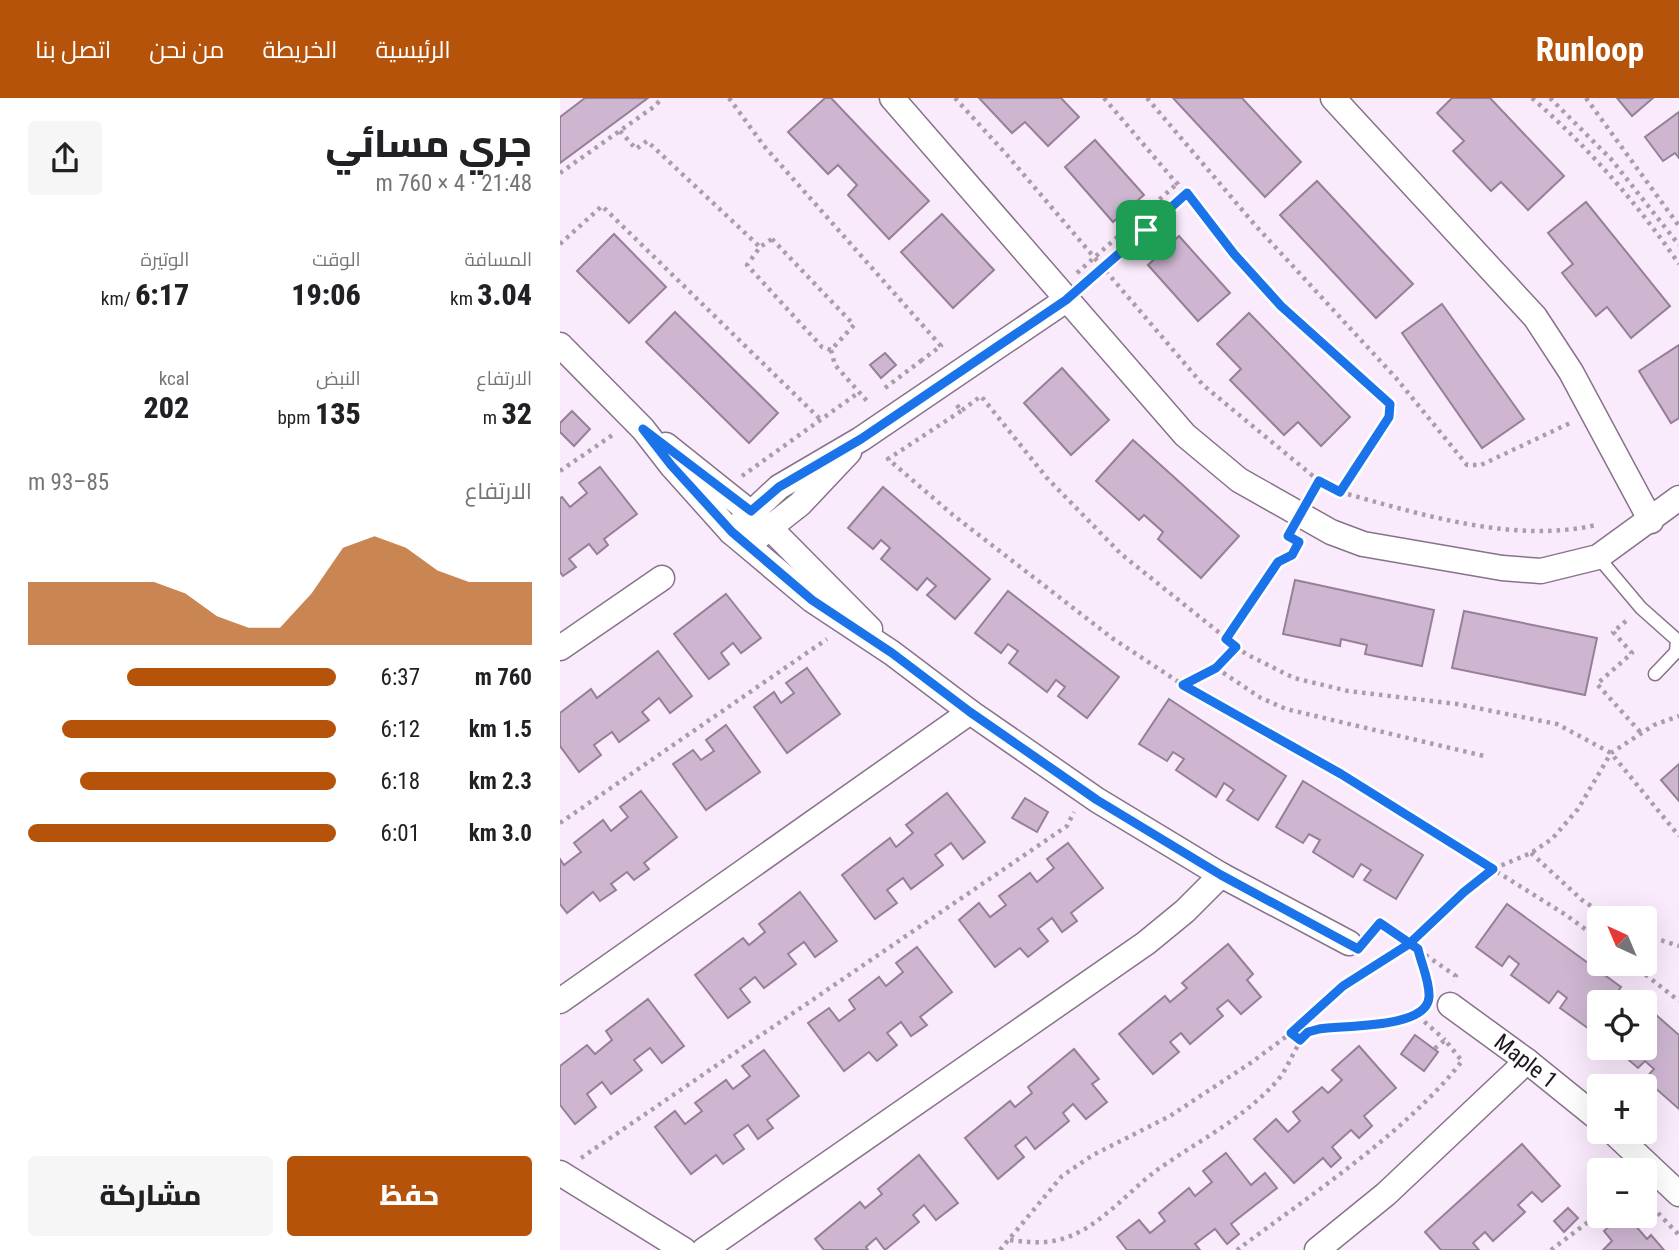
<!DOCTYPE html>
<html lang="ar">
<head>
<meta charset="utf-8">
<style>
  body { margin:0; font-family:"Roboto Condensed",Cairo,sans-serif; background:#f6f6f6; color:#202124; direction:rtl; height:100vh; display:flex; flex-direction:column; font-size:26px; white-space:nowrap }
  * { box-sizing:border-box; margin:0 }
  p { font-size:23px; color:#757577 }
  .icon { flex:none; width:38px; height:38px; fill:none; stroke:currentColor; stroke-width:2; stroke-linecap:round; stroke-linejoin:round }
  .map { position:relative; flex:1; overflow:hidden; direction:ltr }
  .sheet { display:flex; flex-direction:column; background:#fff; width:560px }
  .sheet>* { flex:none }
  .needle { width:46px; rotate:316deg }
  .controls { position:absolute; left:1027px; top:808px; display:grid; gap:14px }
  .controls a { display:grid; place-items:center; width:70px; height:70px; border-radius:7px; background:#fff; box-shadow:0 7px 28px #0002; font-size:35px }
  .pin { position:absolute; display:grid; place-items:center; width:60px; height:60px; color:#fff; margin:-30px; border-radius:14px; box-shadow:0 4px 10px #0006 }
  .round { display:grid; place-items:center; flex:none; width:74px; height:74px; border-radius:7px; background:#f6f6f6 }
  .headline { display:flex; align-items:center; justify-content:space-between; height:119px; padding:0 28px }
  h1 { font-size:38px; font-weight:800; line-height:52px }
  .stats { display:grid; grid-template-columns:repeat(3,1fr); gap:10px; height:119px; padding:7px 28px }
  .stats div { display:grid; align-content:center }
  .stats b { font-size:30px; font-weight:800 }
  .stats small { font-size:19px; font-weight:400 }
  .stats p { font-size:19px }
  .chart { height:196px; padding:14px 28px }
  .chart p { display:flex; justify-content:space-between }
  .chart svg { width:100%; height:126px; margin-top:7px; fill:#b45309; opacity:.7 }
  .primary-button { display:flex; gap:14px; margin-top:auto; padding:14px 28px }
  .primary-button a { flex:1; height:80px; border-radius:7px; background:#b45309; color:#fff; font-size:28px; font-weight:800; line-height:80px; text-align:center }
  .primary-button a+a { background:#f6f6f6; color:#202124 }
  ul { padding:0 28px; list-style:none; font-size:23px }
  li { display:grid; grid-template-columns:112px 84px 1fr; align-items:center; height:52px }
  li i { height:18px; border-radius:9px; background:#b45309 }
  header { display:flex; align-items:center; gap:42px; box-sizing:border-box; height:98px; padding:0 35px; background:#b45309; color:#fff }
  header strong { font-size:33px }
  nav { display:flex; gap:38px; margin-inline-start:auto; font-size:24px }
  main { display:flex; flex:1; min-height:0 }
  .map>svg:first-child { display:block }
  .building { fill:#ceb6d1; stroke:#967f98; stroke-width:2 }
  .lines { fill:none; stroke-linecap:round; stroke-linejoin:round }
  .lane-casing { stroke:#88728b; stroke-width:15 }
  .street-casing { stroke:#88728b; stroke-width:27 }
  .path { stroke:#a99dab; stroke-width:4.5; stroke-dasharray:3.5 5; stroke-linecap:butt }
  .lane { stroke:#fff; stroke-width:12 }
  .street { stroke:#fff; stroke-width:24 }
  .route-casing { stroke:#fff; stroke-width:14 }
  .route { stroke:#1a73e8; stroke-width:9 }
  .labels { text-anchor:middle; stroke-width:5; stroke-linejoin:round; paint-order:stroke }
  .street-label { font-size:23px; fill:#1e1620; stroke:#fff }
</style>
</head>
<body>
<header>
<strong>Runloop</strong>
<nav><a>الرئيسية</a><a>الخريطة</a><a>من نحن</a><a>اتصل بنا</a></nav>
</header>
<main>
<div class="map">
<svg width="1119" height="1152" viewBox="0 0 1119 1152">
  <rect width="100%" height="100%" fill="#faebfc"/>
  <g class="building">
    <path d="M25,0H88L0,65V19Z"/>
    <path d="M265,0H271L369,103L329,141L288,97L297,87L278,67L268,76L228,34Z"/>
    <path d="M419,0H501L519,19L488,48L465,24L452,35Z"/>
    <path d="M613,0H682L741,64L705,99Z"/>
    <path d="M892,0H930L1004,78L968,112L941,84L931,93L893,53L904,43L877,15Z"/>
    <path d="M1057,0H1093L1072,18Z"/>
    <path d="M1119,14V60L1115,55L1103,63L1085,39Z"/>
    <path d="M535,42L584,97L553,124L505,69Z"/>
    <path d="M757,83L853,186L816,220L720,117Z"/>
    <path d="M1026,104L1110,208L1071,240L1047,209L1036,218L1002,175L1013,166L988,135Z"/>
    <path d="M382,116L434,172L393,210L341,154Z"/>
    <path d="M54,136L106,189L69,225L17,173Z"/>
    <path d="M619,138L670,195L638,223L588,167Z"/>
    <path d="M882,206L964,321L922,350L842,235Z"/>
    <path d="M115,214L218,315L189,345L86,244Z"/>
    <path d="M689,215L790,319L761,348L738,324L724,337L670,282L681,271L657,246Z"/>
    <path d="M1119,247V320L1111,325L1079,273Z"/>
    <path d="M325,255L336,267L321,280L310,267Z"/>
    <path d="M502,270L549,322L511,357L464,305Z"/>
    <path d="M12,313L30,331L14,348L0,334V325Z"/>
    <path d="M573,342L679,438L641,480L598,441L603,434L584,417L579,422L536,383Z"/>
    <path d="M40,369L77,416L44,441L48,447L37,456L29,446L9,461L16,469L3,478L0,474V400L2,399L10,409L27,395L19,385Z"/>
    <path d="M323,389L430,481L395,521L367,497L376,488L367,480L357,492L321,461L330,450L321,442L313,451L288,430Z"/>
    <path d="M735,482L874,512L862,568L805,556L807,547L781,541L780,548L723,536Z"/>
    <path d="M448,493L559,579L527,620L498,598L505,589L496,582L487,594L449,565L458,553L448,546L441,555L415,535Z"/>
    <path d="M166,496L201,540L181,555L173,545L161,555L169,566L149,581L114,536Z"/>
    <path d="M904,513L1037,540L1025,597L892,570Z"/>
    <path d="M98,553L132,598L110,615L99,600L82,614L89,622L59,644L52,634L34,647L41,657L19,674L0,648V615L31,591L37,600Z"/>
    <path d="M247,570L280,616L227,655L194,609L214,594L221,605L234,595L226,585Z"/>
    <path d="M609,601L726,678L698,722L667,702L674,692L664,685L656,699L616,672L624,661L613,654L607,663L579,646Z"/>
    <path d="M166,627L200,674L146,712L113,666L133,652L141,662L154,653L146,642Z"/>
    <path d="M1119,666V703L1101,682Z"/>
    <path d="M743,683L863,757L836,801L804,782L811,772L801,766L793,779L753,754L760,742L749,736L743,745L716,729Z"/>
    <path d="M81,693L117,739L84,765L89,771L74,782L67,774L51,786L56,792L40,803L33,794L7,815L0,806V761L4,767L21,754L14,745L43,722L51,733L68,719L60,709Z"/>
    <path d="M387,695L425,744L403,761L391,745L375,757L383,767L351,791L343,780L327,792L337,805L315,821L282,777L330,740L336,749L353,735L346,727Z"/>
    <path d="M465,700L488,714L477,734L452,720Z"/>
    <path d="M508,745L543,790L511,815L517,823L502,834L492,820L478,831L488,843L468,859L460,850L435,869L399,822L419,805L430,819L446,807L439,798L470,775L477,784L494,770L487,761Z"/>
    <path d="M240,794L277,843L255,859L244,844L228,856L236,866L204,890L195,879L180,891L190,904L168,920L135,877L183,840L189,847L205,834L199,826Z"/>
    <path d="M947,806L1061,889L1049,905H1040V917L1029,931L1000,910L1007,900L998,893L989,905L951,877L959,866L949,858L942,868L916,849Z"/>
    <path d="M668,846L693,876L687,882L701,899L681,916L668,902L657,911L663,918L630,946L621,935L610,944L619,954L593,976L559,936L605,898L610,904L627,890L622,885Z"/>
    <path d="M357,849L392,894L360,919L367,927L351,938L341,924L327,935L337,947L317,963L309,954L284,973L248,925L269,910L279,923L295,911L289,902L319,879L326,888L343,874L336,865Z"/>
    <path d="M88,901L124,948L102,965L90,950L74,962L82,972L51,996L42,984L27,996L36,1009L15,1026L0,1007V968L27,947L35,956L52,942L46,933Z"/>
    <path d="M1087,909L1119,937V1011L1085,981L1094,971L1085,963L1078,970L1055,950H1085Z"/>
    <path d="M855,937L878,954L864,973L841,956Z"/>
    <path d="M799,948L836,990L804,1018L812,1028L799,1040L791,1032L772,1049L781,1060L771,1069L763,1060L734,1085L694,1041L716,1021L728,1034L740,1023L733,1014L762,989L768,995L782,982L772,972Z"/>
    <path d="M514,951L539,981L532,986L547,1004L526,1021L513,1006L503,1015L509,1023L475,1051L466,1039L455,1048L464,1059L438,1081L405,1040L450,1003L455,1009L472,995L468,989Z"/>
    <path d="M204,952L239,998L207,1022L213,1030L198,1041L188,1027L174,1037L184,1051L163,1066L156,1057L131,1076L95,1029L115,1013L125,1026L142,1013L135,1005L166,982L173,991L190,978L182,968Z"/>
    <path d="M962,1046L1000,1088L982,1104L972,1094L958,1107L965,1114L933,1143L925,1134L913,1145L919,1152H881L865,1134Z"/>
    <path d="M666,1055L691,1087L705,1075L717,1090L671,1126L679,1136L667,1146L655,1131L635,1146L640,1152H567L557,1139L579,1122L590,1135L605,1123L599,1115L629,1090L635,1098L652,1084L643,1073Z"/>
    <path d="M359,1057L398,1105L376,1122L364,1107L353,1117L359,1124L325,1152L316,1140L306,1149L308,1152H264L255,1141L300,1104L305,1110L322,1096L318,1091Z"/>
    <path d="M1008,1110L1018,1120L1004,1134L994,1123Z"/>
    <path d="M1061,1118H1067L1087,1141L1091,1137L1104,1152H1043L1052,1143L1044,1133Z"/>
  </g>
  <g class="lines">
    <defs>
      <path id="lane" d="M1038,459L1081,510L1117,542L1116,554L1095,576"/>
      <g id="street">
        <path d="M332,0L625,337L679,382L771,434L803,446L942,470L981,473L1038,459L1119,400"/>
        <path d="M773,0L975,219L1011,274L1091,423"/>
        <path d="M0,247L83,331L111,367L171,434L252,502L332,555L410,614L537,702L661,777L789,845"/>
        <path d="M106,347L211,431L310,531"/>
        <path d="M171,434L219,389L301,341L506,202"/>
        <path d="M198,439L240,406L289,354"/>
        <path d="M0,550L102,480"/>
        <path d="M0,903L410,614"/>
        <path d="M890,907L967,963L1040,1022"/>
        <path d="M1053,1034L1119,1096"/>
        <path d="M0,1075L124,1152"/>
        <path d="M144,1152L586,845L625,813L661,777"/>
        <path d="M757,1152L826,1096L967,963"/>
      </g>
    </defs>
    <use href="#lane" class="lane-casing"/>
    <use href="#street" class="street-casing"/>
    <g class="path">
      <path d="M169,0L204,48L381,248L362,262L366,267"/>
      <path d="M395,0L447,57L643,287L759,383"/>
      <path d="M544,0L721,208L830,306L829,319L780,394L759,383L753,395"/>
      <path d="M587,0L695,127L836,280L907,367H921L1010,325"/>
      <path d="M972,0C1028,49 1077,105 1119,166"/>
      <path d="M990,0L1051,61L1119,147"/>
      <path d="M1026,0L1119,128"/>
      <path d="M60,33L76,51L87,43L200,149"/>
      <path d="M0,75L95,8L102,0"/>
      <path d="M212,141L294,227L271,252L262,249L187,167L200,149Z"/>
      <path d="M0,146L42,108L262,323"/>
      <path d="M517,175L619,84"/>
      <path d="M525,185L627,95"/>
      <path d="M271,252L275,267L307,303"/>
      <path d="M325,290L362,262"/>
      <path d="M397,307L401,313L421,298L487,380L561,456L686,556L734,580L788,593L897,606L997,626L1051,655L1119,738"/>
      <path d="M401,313L328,361L393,417L552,540L623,587L781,676L1006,817L1040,842"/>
      <path d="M0,373L54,336"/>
      <path d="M182,378L298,295"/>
      <path d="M780,394C860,416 953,446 1036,427"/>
      <path d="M1066,523L1053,534L1072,555L1037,586L1081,635"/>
      <path d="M666,541L717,464L731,457L738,445"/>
      <path d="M656,570L701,600L726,611L924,658"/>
      <path d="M624,587L656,570L676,549"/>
      <path d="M0,725L267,541"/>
      <path d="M971,755L1022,802L1051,821"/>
      <path d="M812,834L819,825L896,878L893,883"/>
      <path d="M1085,837L1119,848"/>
      <path d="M857,851L868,894"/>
      <path d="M1072,866L1119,903"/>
      <path d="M858,918L885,942"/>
      <path d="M21,1060L507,728L514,714"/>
      <path d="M1098,1115L1119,1137"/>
      <path d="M450,1142C466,1144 482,1146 498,1142C537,1133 566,1095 597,1072C638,1043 683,1021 717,983C730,968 734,948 748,934L849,922L866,909"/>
      <path d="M440,1152L502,1078L533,1057L610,1018L692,964L731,935L783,888L850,846L904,794L933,771L971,755L992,741L1018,711L1051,655L1094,627L1119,618"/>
      <path d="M677,1152C749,1098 848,1033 902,963L885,942L874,951"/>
      <path d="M991,1152L1040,1115"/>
    </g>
    <use href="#lane" class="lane"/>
    <use href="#street" class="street"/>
  </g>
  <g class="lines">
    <defs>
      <path id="route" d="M586,132L506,202L301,341L219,389L191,413L83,331L111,367L172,434L252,502L332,555L410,614L537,702L661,777L798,851L820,825L858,851C861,865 870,884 869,899C867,931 784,927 759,931L748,934L740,942L731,935L783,888L849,846L904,794L933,771L781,676L623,587L656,570L676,549L666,541L718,464L732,457L739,444L728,438L759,383L780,394L829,319L830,306L721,208L674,156L627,95L586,132"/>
    </defs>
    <use href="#route" class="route-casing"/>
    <use href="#route" class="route"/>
  </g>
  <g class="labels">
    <g class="street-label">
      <text transform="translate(966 963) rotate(38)" y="8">Maple 1</text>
    </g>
  </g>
</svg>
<div class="controls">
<a><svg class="needle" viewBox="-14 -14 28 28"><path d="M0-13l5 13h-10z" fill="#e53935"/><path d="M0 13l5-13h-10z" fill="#757577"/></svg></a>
<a><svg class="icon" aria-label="locate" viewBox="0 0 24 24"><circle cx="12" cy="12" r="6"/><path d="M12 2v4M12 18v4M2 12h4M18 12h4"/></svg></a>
<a>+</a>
<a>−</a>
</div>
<div class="pin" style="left:586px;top:132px;background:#1e9e55"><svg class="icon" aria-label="arrive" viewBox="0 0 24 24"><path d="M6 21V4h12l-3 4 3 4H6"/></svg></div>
</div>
<section class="sheet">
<div class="headline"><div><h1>جري مسائي</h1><p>21:48 · 4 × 760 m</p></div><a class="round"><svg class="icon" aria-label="share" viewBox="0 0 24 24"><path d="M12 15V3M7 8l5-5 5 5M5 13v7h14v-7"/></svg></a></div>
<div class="stats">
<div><p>المسافة</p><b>3.04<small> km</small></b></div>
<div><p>الوقت</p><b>19:06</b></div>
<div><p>الوتيرة</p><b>6:17<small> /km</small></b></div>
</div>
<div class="stats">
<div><p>الارتفاع</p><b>32<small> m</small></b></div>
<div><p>النبض</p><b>135<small> bpm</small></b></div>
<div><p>kcal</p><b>202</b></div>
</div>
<div class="chart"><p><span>الارتفاع</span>85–93 m</p>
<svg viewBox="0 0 160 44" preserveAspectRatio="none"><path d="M0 44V22L10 22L20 22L30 22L40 22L50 26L60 34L70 38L80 38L90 26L100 10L110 6L120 10L130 18L140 22L150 22L160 22V44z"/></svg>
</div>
<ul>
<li><b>760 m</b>6:37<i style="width:68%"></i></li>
<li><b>1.5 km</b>6:12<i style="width:89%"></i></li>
<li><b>2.3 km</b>6:18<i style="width:83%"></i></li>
<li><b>3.0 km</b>6:01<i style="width:100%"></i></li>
</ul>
<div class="primary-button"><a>حفظ</a><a>مشاركة</a></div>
</section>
</main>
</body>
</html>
